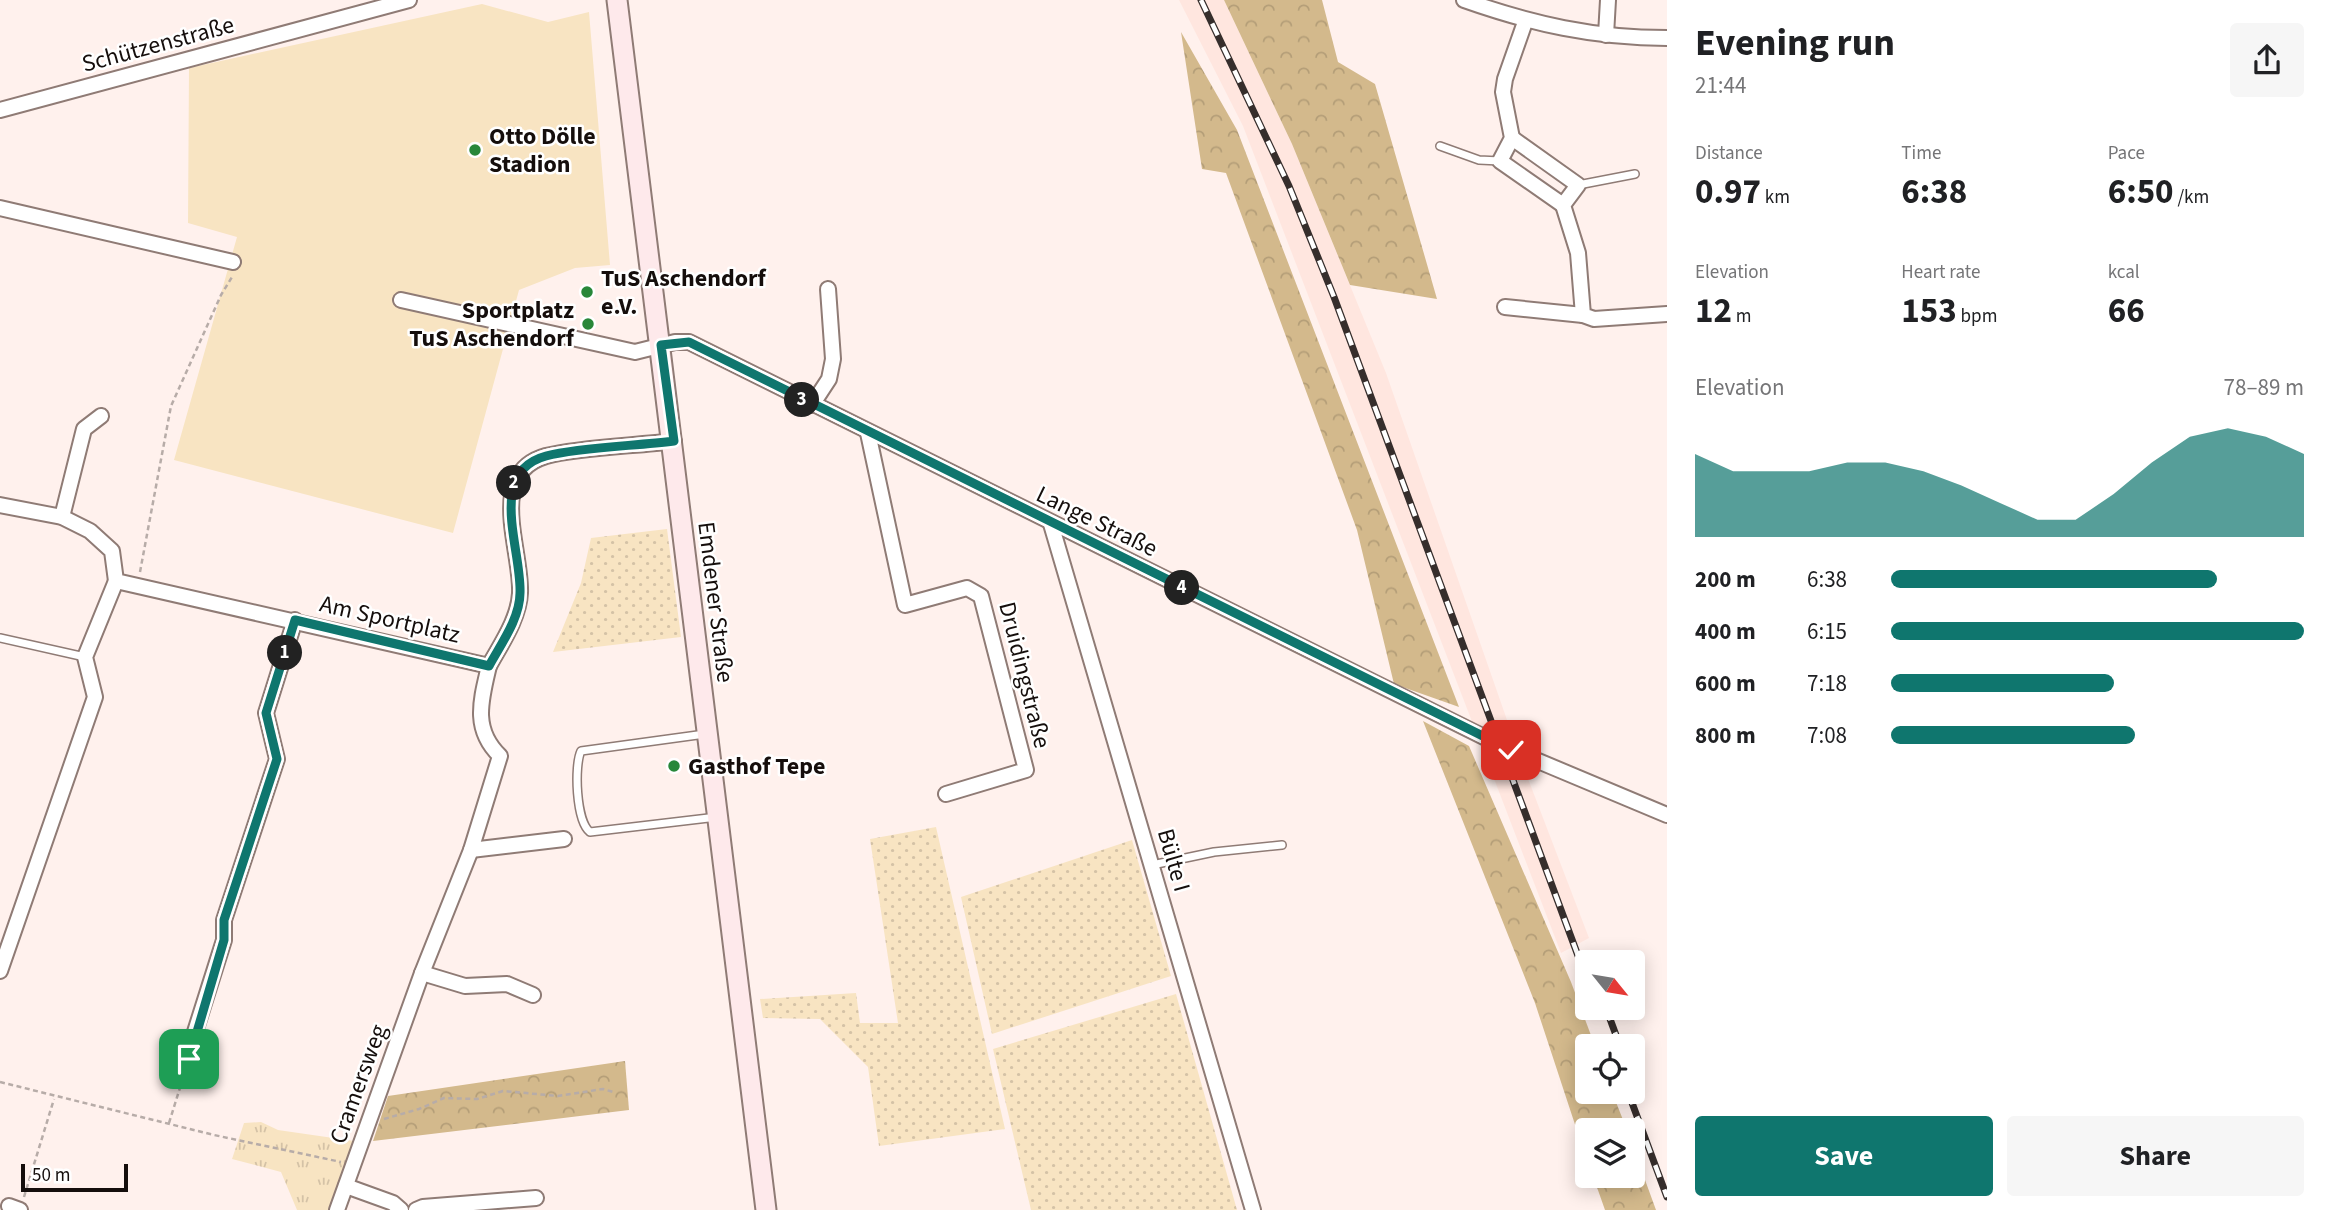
<!DOCTYPE html>
<html lang="en">
<head>
<meta charset="utf-8">
<style>
  body { margin:0; font-family:"Source Sans 3",sans-serif; background:#f6f6f6; color:#202124; height:100vh; display:flex; flex-direction:column; font-size:26px; white-space:nowrap }
  * { box-sizing:border-box; margin:0 }
  p { font-size:23px; color:#757577 }
  .icon { flex:none; width:38px; height:38px; fill:none; stroke:currentColor; stroke-width:2; stroke-linecap:round; stroke-linejoin:round }
  .map { position:relative; flex:1; overflow:hidden }
  .details { display:flex; flex-direction:column; background:#fff; width:665px }
  .details>* { flex:none }
  .needle { width:46px; rotate:120deg }
  .tools { position:absolute; left:1575px; top:950px; display:grid; gap:14px }
  .tools a { display:grid; place-items:center; width:70px; height:70px; border-radius:7px; background:#fff; box-shadow:0 4px 18px #0003; font-size:35px }
  .scale { position:absolute; left:21px; bottom:18px; width:107px; box-sizing:border-box; padding-left:7px; border:4px solid #150e0c; border-top:0; font-size:19px; line-height:24px; white-space:nowrap; color:#150e0c; -webkit-text-stroke:5px #fff; paint-order:stroke }
  .pin { position:absolute; display:grid; place-items:center; width:60px; height:60px; color:#fff; margin:-30px; border-radius:14px; box-shadow:0 4px 10px #0006 }
  .km { position:absolute; width:35px; height:35px; margin:-18px; border-radius:50%; background:#222; color:#fff; font-size:19px; line-height:35px; text-align:center }
  .round { display:grid; place-items:center; flex:none; width:74px; height:74px; border-radius:7px; background:#f6f6f6 }
  .overview { display:flex; align-items:center; justify-content:space-between; height:119px; padding:0 28px }
  h1 { font-size:38px; font-weight:700; line-height:52px }
  .stats { display:grid; grid-template-columns:repeat(3,1fr); gap:10px; height:119px; padding:7px 28px }
  .stats div { display:grid; align-content:center }
  .stats b { font-size:35px; font-weight:700 }
  .stats small { font-size:19px; font-weight:400 }
  .stats p { font-size:19px }
  .chart { height:196px; padding:14px 28px }
  .chart p { display:flex; justify-content:space-between }
  .chart svg { width:100%; height:126px; margin-top:7px; fill:#0f766e; opacity:.7 }
  .cta { display:flex; gap:14px; margin-top:auto; padding:14px 28px }
  .cta a { flex:1; height:80px; border-radius:7px; background:#0f766e; color:#fff; font-size:28px; font-weight:700; line-height:80px; text-align:center }
  .cta a+a { background:#f6f6f6; color:#202124 }
  ul { padding:0 28px; list-style:none; font-size:23px }
  li { display:grid; grid-template-columns:112px 84px 1fr; align-items:center; height:52px }
  li i { height:18px; border-radius:9px; background:#0f766e }
  main { display:flex; flex:1; min-height:0 }
  .map>svg:first-child { display:block }
  .built { fill:#ffe6df }
  .grass { fill:url(#grass-dots) }
  .forest { fill:url(#forest-crowns) }
  .park { fill:url(#park-tufts) }
  .pitch { fill:#f8e4c2 }
  .lines { fill:none; stroke-linecap:round; stroke-linejoin:round }
  .lane-casing { stroke:#8f7b75; stroke-width:10 }
  .street-casing { stroke:#8f7b75; stroke-width:18 }
  .secondary-casing { stroke:#8f7b75; stroke-width:23 }
  .path { stroke:#b7aca8; stroke-width:2.5; stroke-dasharray:5 3.5; stroke-linecap:butt }
  .lane { stroke:#fff; stroke-width:7 }
  .street { stroke:#fff; stroke-width:14 }
  .secondary { stroke:#fee9eb; stroke-width:19 }
  .rail-casing { stroke:#362e2c; stroke-width:7 }
  .rail { stroke:#fff; stroke-width:4.5; stroke-dasharray:13; stroke-linecap:butt }
  .route-casing { stroke:#fff; stroke-width:14 }
  .route { stroke:#0f766e; stroke-width:9 }
  .poi-dot { fill:#288739; stroke:#fff; stroke-width:2.5 }
  .labels { text-anchor:middle; stroke-width:5; stroke-linejoin:round; paint-order:stroke }
  .street-label { font-size:24px; fill:#150e0c; stroke:#fff }
  .poi-label { font-size:24px; font-weight:bold; fill:#150e0c; stroke:#fff; text-anchor:start }
</style>
</head>
<body>
<main>
<div class="map">
<svg width="1667" height="1210" viewBox="0 0 1667 1210">
  <defs>
    <pattern id="grass-dots" width="8" height="8" patternUnits="userSpaceOnUse" patternTransform="scale(1.75)"><rect width="8" height="8" fill="#f8e4c2"/><path d="M2 2h.1M6 6h.1" fill="none" stroke="#d4c2a6" stroke-width="1.8" stroke-linecap="round"/></pattern>
    <pattern id="forest-crowns" width="20" height="18" patternUnits="userSpaceOnUse" patternTransform="scale(1.75)"><rect width="20" height="18" fill="#d3b98c"/><path d="M2 6a3 3 0 1 1 6 0M12 15a3 3 0 1 1 6 0" fill="none" stroke="#b49e78"/></pattern>
    <pattern id="park-tufts" width="24" height="20" patternUnits="userSpaceOnUse" patternTransform="scale(1.75)"><rect width="24" height="20" fill="#f8e4c2"/><path d="M3 7l-1-3M5 7V3M7 7l1-3M15 17l-1-3M17 17v-4M19 17l1-3" fill="none" stroke="#d4c2a6"/></pattern>
  </defs>
  <rect width="100%" height="100%" fill="#fff1ed"/>
  <path class="built" d="M1179,0H1224L1292,144L1386,373L1522,763L1589,938L1561,953L1243,126Z"/>
  <g class="grass">
    <path d="M667,529L681,637L553,652L581,583L591,538Z"/>
    <path d="M936,827L1005,1129L879,1146L868,1067L820,1019L763,1018L760,999L856,993L860,1023H898L870,839Z"/>
    <path d="M1132,840L1171,976L992,1034L961,897Z"/>
    <path d="M1176,994L1237,1210H1031L993,1049Z"/>
  </g>
  <g class="forest">
    <path d="M1224,0H1322L1338,62L1375,84L1437,299L1350,285L1292,144Z"/>
    <path d="M1181,32L1237,130L1459,707L1394,684L1357,530L1226,173L1202,169Z"/>
    <path d="M1423,721L1469,746L1571,982L1595,1046H1587V1092H1612L1627,1130H1587V1161L1535,1003Z"/>
    <path d="M625,1061L629,1110L373,1141L388,1096Z"/>
    <path d="M1633,1147L1656,1210H1605L1593,1176H1633Z"/>
  </g>
  <path class="park" d="M261,1122L278,1130L354,1141L330,1210H297L281,1172L232,1159L244,1123Z"/>
  <path class="pitch" d="M482,4L548,22L589,12L610,265L575,268L519,290L453,533L174,460L237,237L188,223L189,68Z"/>
  <g class="lines">
    <defs>
      <g id="lane">
        <path d="M1440,146L1479,160L1500,161"/>
        <path d="M1578,185L1635,174"/>
        <path d="M0,638L85,657"/>
        <path d="M705,734L581,751C574,766 576,821 590,832L717,817"/>
        <path d="M1152,865L1214,852L1282,845"/>
      </g>
      <g id="street">
        <path d="M1464,0C1532,24 1594,38 1667,38"/>
        <path d="M1525,22L1505,79L1503,92L1512,138L1500,161L1563,205"/>
        <path d="M1606,35L1608,0"/>
        <path d="M0,110L409,0"/>
        <path d="M1512,138L1578,185L1563,205L1578,253L1583,315L1594,319L1667,314"/>
        <path d="M0,208L233,262"/>
        <path d="M401,300L635,352L675,342H689L1500,745L1667,815"/>
        <path d="M1505,307L1583,315"/>
        <path d="M812,405L829,379L833,359L828,289"/>
        <path d="M868,433L905,605L967,588L981,596L1026,770L946,794"/>
        <path d="M0,505L62,517L90,531L112,551L116,581L489,666C501,644 519,618 520,593C522,550 486,473 546,456C581,447 636,446 674,441"/>
        <path d="M62,517L84,429L101,416"/>
        <path d="M1051,524L1253,1210"/>
        <path d="M471,850L564,839"/>
        <path d="M0,971L95,697L85,657L116,581"/>
        <path d="M422,973L465,986L507,984L533,995"/>
        <path d="M192,1049L194,1035L224,940V920L277,759L266,713L295,620"/>
        <path d="M346,1186L393,1203L401,1210"/>
        <path d="M9,1206L20,1210"/>
        <path d="M337,1210L422,973L471,850L500,756C472,729 481,700 489,666"/>
        <path d="M416,1210L423,1207L536,1198"/>
      </g>
      <path id="secondary" d="M617,0L766,1210"/>
    </defs>
    <use href="#lane" class="lane-casing"/>
    <use href="#street" class="street-casing"/>
    <use href="#secondary" class="secondary-casing"/>
    <g class="path">
      <path d="M140,572L171,406L221,295L232,277"/>
      <path d="M0,1082L214,1135L341,1162"/>
      <path d="M384,1119L419,1109L444,1098L477,1099L503,1091L558,1096L603,1089L613,1092"/>
      <path d="M169,1123L188,1062"/>
      <path d="M24,1197L54,1099"/>
    </g>
    <use href="#lane" class="lane"/>
    <use href="#street" class="street"/>
    <use href="#secondary" class="secondary"/>
    <defs>
      <g id="rail">
        <path d="M1201,0L1289,186L1334,297L1587,980"/>
        <path d="M1606,1008L1620,1046"/>
        <path d="M1628,1092L1667,1197"/>
      </g>
    </defs>
    <use href="#rail" class="rail-casing"/>
    <use href="#rail" class="rail"/>
  </g>
  <g class="lines">
    <defs>
      <path id="route" d="M189,1059L224,940V920L277,759L266,713L295,620L489,666C501,644 520,618 520,593C522,550 486,472 546,456C581,447 636,446 674,441L661,345L689,342L1511,750"/>
    </defs>
    <use href="#route" class="route-casing"/>
    <use href="#route" class="route"/>
  </g>
  <g class="poi-dot">
    <circle cx="475" cy="150" r="7"/>
    <circle cx="587" cy="292" r="7"/>
    <circle cx="588" cy="324" r="7"/>
    <circle cx="674" cy="766" r="7"/>
  </g>
  <g class="labels">
    <g class="street-label">
      <text transform="translate(158 44) rotate(-15)" y="8">Schützenstraße</text>
      <text transform="translate(1097 521) rotate(26)" y="8">Lange Straße</text>
      <text transform="translate(716 602) rotate(83)" y="8">Emdener Straße</text>
      <text transform="translate(390 619) rotate(13)" y="8">Am Sportplatz</text>
      <text transform="translate(1025 675) rotate(76)" y="8">Druidingstraße</text>
      <text transform="translate(1174 860) rotate(74)" y="8">Bülte I</text>
      <text transform="translate(358 1084) rotate(-70)" y="8">Cramersweg</text>
    </g>
    <g class="poi-label">
      <text x="489" y="144">Otto Dölle<tspan x="489" dy="28">Stadion</tspan></text>
      <text x="601" y="286">TuS Aschendorf<tspan x="601" dy="28">e.V.</tspan></text>
      <text x="574" y="318" text-anchor="end">Sportplatz<tspan x="574" dy="28">TuS Aschendorf</tspan></text>
      <text x="688" y="774">Gasthof Tepe</text>
    </g>
  </g>
</svg>
<div class="tools">
<a><svg class="needle" viewBox="-14 -14 28 28"><path d="M0-13l5 13h-10z" fill="#e53935"/><path d="M0 13l5-13h-10z" fill="#757577"/></svg></a>
<a><svg class="icon" aria-label="locate" viewBox="0 0 24 24"><circle cx="12" cy="12" r="6"/><path d="M12 2v4M12 18v4M2 12h4M18 12h4"/></svg></a>
<a><svg class="icon" aria-label="layers" viewBox="0 0 24 24"><path d="M12 4l9 5-9 5-9-5zM3 14l9 5 9-5"/></svg></a>
</div>
<div class="scale">50 m</div>
<div class="pin" style="left:189px;top:1059px;background:#1e9e55"><svg class="icon" aria-label="arrive" viewBox="0 0 24 24"><path d="M6 21V4h12l-3 4 3 4H6"/></svg></div>
<div class="pin" style="left:1511px;top:750px;background:#d93025"><svg class="icon" aria-label="check" viewBox="0 0 24 24"><path d="M5 12l5 5 9-10"/></svg></div>
<b class="km" style="left:285px;top:653px">1</b>
<b class="km" style="left:514px;top:483px">2</b>
<b class="km" style="left:802px;top:400px">3</b>
<b class="km" style="left:1182px;top:588px">4</b>
</div>
<section class="details">
<div class="overview"><div><h1>Evening run</h1><p>21:44</p></div><a class="round"><svg class="icon" aria-label="share" viewBox="0 0 24 24"><path d="M12 15V3M7 8l5-5 5 5M5 13v7h14v-7"/></svg></a></div>
<div class="stats">
<div><p>Distance</p><b>0.97<small> km</small></b></div>
<div><p>Time</p><b>6:38</b></div>
<div><p>Pace</p><b>6:50<small> /km</small></b></div>
</div>
<div class="stats">
<div><p>Elevation</p><b>12<small> m</small></b></div>
<div><p>Heart rate</p><b>153<small> bpm</small></b></div>
<div><p>kcal</p><b>66</b></div>
</div>
<div class="chart"><p><span>Elevation</span>78–89 m</p>
<svg viewBox="0 0 160 44" preserveAspectRatio="none"><path d="M0 44V15L10 21L20 21L30 21L40 18L50 18L60 21L70 26L80 32L90 38L100 38L110 29L120 18L130 9L140 6L150 9L160 15V44z"/></svg>
</div>
<ul>
<li><b>200 m</b>6:38<i style="width:79%"></i></li>
<li><b>400 m</b>6:15<i style="width:100%"></i></li>
<li><b>600 m</b>7:18<i style="width:54%"></i></li>
<li><b>800 m</b>7:08<i style="width:59%"></i></li>
</ul>
<div class="cta"><a>Save</a><a>Share</a></div>
</section>
</main>
</body>
</html>
